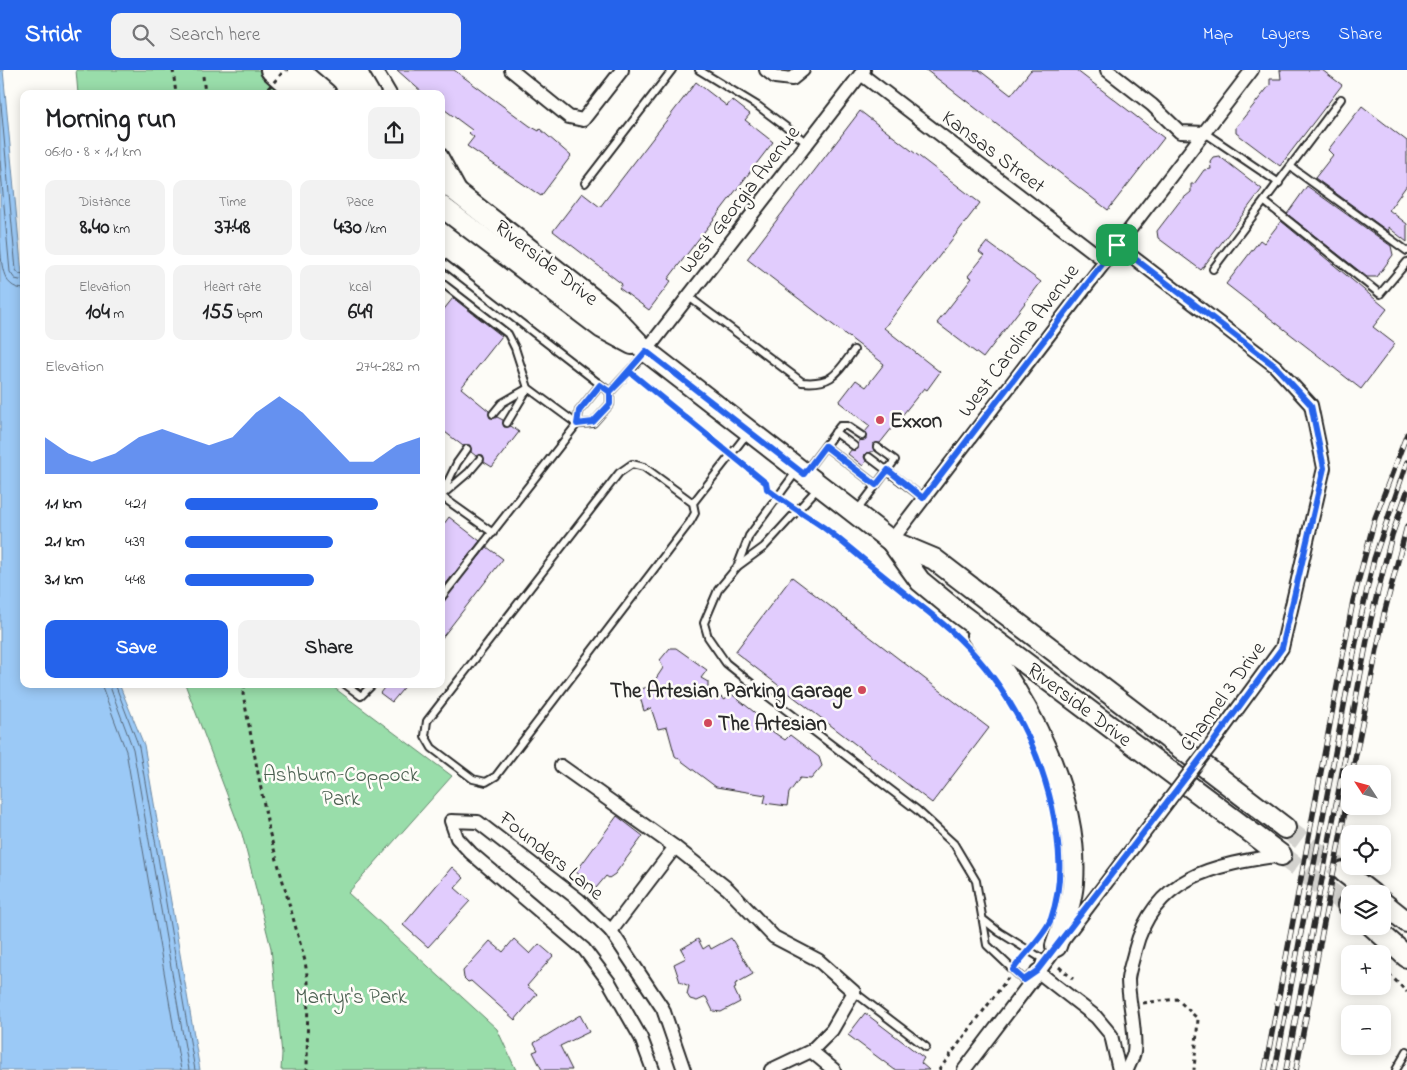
<!DOCTYPE html>
<html lang="en">
<head>
<meta charset="utf-8">
<style>
  body { margin:0; font-family:"Indie Flower",sans-serif; background:#f2f2f2; color:#202124; height:100vh; display:flex; flex-direction:column; font-size:19px; white-space:nowrap }
  * { box-sizing:border-box; margin:0 }
  p { font-size:16px; color:#757577 }
  .icon { flex:none; width:28px; height:28px; fill:none; stroke:currentColor; stroke-width:2; stroke-linecap:round; stroke-linejoin:round }
  .map { position:relative; flex:1; overflow:hidden }
  .sheet { position:absolute; left:20px; top:20px; width:425px; height:598px; display:flex; flex-direction:column; background:#fff; border-radius:10px; box-shadow:0 2px 12px #0003 }
  .sheet>* { flex:none }
  .needle { width:32px; rotate:306deg }
  .controls { position:absolute; left:1341px; top:695px; display:grid; gap:10px }
  .controls a { display:grid; place-items:center; width:50px; height:50px; border-radius:10px; background:#fff; box-shadow:0 2px 12px #0003; font-size:25px }
  .pin { position:absolute; display:grid; place-items:center; width:42px; height:42px; color:#fff; margin:-21px; border-radius:10px; box-shadow:0 2px 8px #0006 }
  .round { display:grid; place-items:center; flex:none; width:52px; height:52px; border-radius:10px; background:#f2f2f2 }
  .summary { display:flex; align-items:center; justify-content:space-between; height:85px; padding:0 25px }
  h1 { font-size:28px; font-weight:800; line-height:38px }
  .metrics { display:grid; grid-template-columns:repeat(3,1fr); gap:8px; height:85px; padding:5px 25px }
  .metrics div { display:grid; align-content:center; border-radius:10px; background:#f2f2f2; text-align:center }
  .metrics b { font-size:21px; font-weight:800 }
  .metrics small { font-size:14px; font-weight:400 }
  .metrics p { font-size:14px }
  .chart { height:140px; padding:10px 25px }
  .chart p { display:flex; justify-content:space-between }
  .chart svg { width:100%; height:90px; margin-top:5px; fill:#2563eb; opacity:.7 }
  .action { display:flex; gap:10px; margin-top:auto; padding:10px 25px }
  .action a { flex:1; height:58px; border-radius:10px; background:#2563eb; color:#fff; font-size:20px; font-weight:800; line-height:58px; text-align:center }
  .action a+a { background:#f2f2f2; color:#202124 }
  ul { padding:0 25px; list-style:none; font-size:16px }
  li { display:grid; grid-template-columns:80px 60px 1fr; align-items:center; height:38px }
  li i { height:12px; border-radius:6px; background:#2563eb }
  header { display:flex; align-items:center; gap:30px; box-sizing:border-box; height:70px; padding:0 25px; background:#2563eb; color:#fff }
  header strong { font-size:24px }
  nav { display:flex; gap:28px; margin-inline-start:auto; font-size:18px }
  .search { width:350px; height:45px; background:#f2f2f2; display:flex; align-items:center; gap:12px; box-sizing:border-box; padding:0 18px; border-radius:10px; color:#757577; font-size:19px }
  .map>svg:first-child { display:block }
  .green { fill:#9da; stroke:#62846a }
  .water { fill:#9bc9f6; stroke:#6e8aa5 }
  .lines { fill:none; stroke-linecap:round; stroke-linejoin:round }
  .shore { stroke:#586a7c; stroke-width:1 }
  .building { fill:#e1ccfd; stroke:#2b2b2b }
  .primary-tunnel { stroke:#d3d2ce; stroke-width:20; stroke-dasharray:20 10; stroke-linecap:butt }
  .lane-casing { stroke:#2b2b2b; stroke-width:10 }
  .street-casing { stroke:#2b2b2b; stroke-width:16 }
  .primary-casing { stroke:#2b2b2b; stroke-width:24 }
  .path { stroke:#2b2b2b; stroke-width:3; stroke-dasharray:4 4; stroke-linecap:butt }
  .lane { stroke:#fdfcf7; stroke-width:6 }
  .street { stroke:#fdfcf7; stroke-width:12 }
  .primary { stroke:#fdfcf7; stroke-width:20 }
  .rail-casing { stroke:#2b2b2b; stroke-width:5.5 }
  .rail { stroke:#fdfcf7; stroke-width:4; stroke-dasharray:11; stroke-linecap:butt }
  .street-bridge-casing { stroke:#2b2b2b; stroke-width:16; stroke-linecap:butt }
  .path-bridge { stroke:#2b2b2b; stroke-width:3; stroke-dasharray:4 4; stroke-linecap:butt }
  .street-bridge { stroke:#fdfcf7; stroke-width:12 }
  .route-casing { stroke:#fff; stroke-width:10 }
  .route { stroke:#2563eb; stroke-width:6 }
  .poi-dot { fill:#d1495b; stroke:#fdfcf7; stroke-width:2 }
  .labels { text-anchor:middle; stroke-width:5; stroke-linejoin:round; paint-order:stroke }
  .street-label { font-size:21px; fill:#2b2b2b; stroke:#fdfcf7 }
  .poi-label { font-size:21px; font-weight:bold; fill:#2b2b2b; stroke:#fdfcf7; text-anchor:start }
  .park-label { font-size:21px; fill:#4c6051; stroke:#fdfcf7 }
</style>
</head>
<body>
<header>
<strong>Stridr</strong>
<div class="search"><svg class="icon" aria-label="search" viewBox="0 0 24 24"><circle cx="10" cy="10" r="6"/><path d="M15 15l6 6"/></svg>Search here</div>
<nav><a>Map</a><a>Layers</a><a>Share</a></nav>
</header>
<div class="map">
<svg width="1407" height="1000" viewBox="0 0 1407 1000">
  <rect width="100%" height="100%" fill="#fdfcf7"/>
  <filter id="ink" filterUnits="userSpaceOnUse"><feTurbulence type="fractalNoise" baseFrequency=".02" numOctaves="2"/><feDisplacementMap in="SourceGraphic" scale="10" xChannelSelector="R" yChannelSelector="G"/><feConvolveMatrix kernelMatrix="1 2 1 2 8 2 1 2 1" color-interpolation-filters="sRGB"/></filter>
  <g filter="url(#ink)">
    <g class="green">
      <path d="M76,0H261L286,24H78Z"/>
      <path d="M185,614H329L452,706L348,823L497,959L516,1000H281L282,984L271,878L242,764Z"/>
    </g>
    <path class="water" d="M0,0H3L24,226V614H119L144,675L200,1000H0Z"/>
    <g class="lines">
      <g class="shore">
        <path d="M0,23L16,200L19,204L24,205"/>
        <path d="M0,91L10,202L15,209L24,211"/>
        <path d="M0,173C2,191 0,218 24,219"/>
        <path d="M101,614L126,681L181,1000"/>
        <path d="M109,614L133,679L189,1000"/>
        <path d="M115,614L139,677L195,1000"/>
      </g>
    </g>
    <g class="building">
      <path d="M397,0H454L530,56L539,61L540,59L571,86L541,126L467,76L474,67L469,63L472,60L441,37V24H424Z"/>
      <path d="M926,0H979L1011,25L1031,0H1076L1164,68L1108,140Z"/>
      <path d="M1280,0H1322L1342,15L1280,96L1236,63V57L1270,15V9H1281Z"/>
      <path d="M696,12L727,36L732,30L750,44L745,50L773,72L668,209L671,211L649,240L619,218L622,214L553,161L582,123L600,137Z"/>
      <path d="M1362,36L1407,71V115L1389,140L1407,154V172L1388,157L1389,162L1315,108L1333,85L1328,80Z"/>
      <path d="M860,41L980,133L884,258L940,302L927,320L924,318L880,373L873,374L874,381L865,384L864,387L866,391L863,396L848,384L851,380L858,379L859,370L866,369L865,362L870,356L839,332L856,310L866,317L884,294L747,189Z"/>
      <path d="M1219,86L1262,119L1201,200L1158,168L1157,161L1180,131L1191,122V114H1194L1204,100L1211,99L1210,91L1213,87Z"/>
      <path d="M1307,116L1391,176L1393,185L1377,207H1367L1287,144Z"/>
      <path d="M1281,151L1387,239L1373,257L1395,274L1361,319L1226,214L1260,170L1264,173Z"/>
      <path d="M987,172L1041,212L983,288L937,253L972,208L968,206L984,186L979,182Z"/>
      <path d="M453,228L502,266L461,318L489,341L490,348L497,347L503,350L504,357L511,356L519,362L492,397L484,392L483,385L476,386L471,382L470,375L463,376L441,359V243Z"/>
      <path d="M449,447L480,471L441,520V458Z"/>
      <path d="M487,477L503,489L441,569V533Z"/>
      <path d="M792,507L989,658L932,733L735,582Z"/>
      <path d="M670,578H676L707,600L701,608L708,612V618L725,630L730,623L763,649L760,653L785,670L790,665L819,687L822,696L811,709L800,708L789,723L787,736L764,733L766,725L716,717L675,686L667,657L658,659L651,638L644,641L638,620L651,616L663,598L660,590Z"/>
      <path d="M387,614H407L392,632L380,623Z"/>
      <path d="M617,746L643,766L615,804L609,808L606,806L596,818L576,802Z"/>
      <path d="M452,797L464,808L455,818L470,831L428,877L403,855Z"/>
      <path d="M731,868L753,904L735,914L736,918L734,919L740,932L721,942L713,941L706,927L697,931L690,929L687,924L689,916L680,912L674,894L686,888L681,879L698,869L703,879L709,875L711,879Z"/>
      <path d="M514,869L530,884L539,874L553,886L527,916L537,924L515,950L471,911L468,912L464,908L463,901L490,871L503,882Z"/>
      <path d="M865,943L924,988L921,993L929,1000H895L848,965Z"/>
      <path d="M580,945L589,962L560,976L572,1000H542L533,982L538,980L534,973Z"/>
    </g>
    <g class="lines">
      <g class="primary-tunnel">
        <path d="M1285,758L1344,802"/>
        <path d="M1281,785L1348,835"/>
      </g>
      <defs>
        <g id="lane">
          <path d="M699,0L758,36L807,73"/>
          <path d="M1205,63L1279,113"/>
          <path d="M1291,97L1407,181"/>
          <path d="M585,113L672,0"/>
          <path d="M1265,132L1380,224L1407,192"/>
          <path d="M441,191L610,322L645,284"/>
          <path d="M1213,199L1341,29"/>
          <path d="M441,215L442,213L508,264L515,278L528,318L577,354L441,528"/>
          <path d="M689,227L802,312C833,315 837,303 854,280"/>
          <path d="M600,315L579,341L577,354L593,353L610,334V322"/>
          <path d="M493,344L502,333L528,318L507,353"/>
          <path d="M835,362L854,376"/>
          <path d="M825,376L876,415"/>
          <path d="M467,379L457,393L441,426L469,402L480,389"/>
          <path d="M869,387L923,428"/>
          <path d="M806,401L840,356H847L862,366"/>
          <path d="M441,426L493,463"/>
          <path d="M693,433L695,443L690,452L496,706L486,712L473,709L432,678L425,666L427,651L619,403L632,394L644,397L693,433L747,364"/>
          <path d="M856,442L895,390L877,377"/>
          <path d="M738,496L764,477L818,418"/>
          <path d="M751,613L726,593L708,567L704,553L718,520L737,497L749,466L796,402"/>
          <path d="M345,614L361,626L373,614"/>
          <path d="M765,624L917,740L954,774L976,811L987,875L1024,910L1031,905"/>
          <path d="M985,851L999,862L1041,888L1039,896"/>
          <path d="M854,922L926,977"/>
          <path d="M1396,1000L1407,981"/>
        </g>
        <g id="street">
          <path d="M376,0L390,24"/>
          <path d="M511,0L569,47L583,50L622,0"/>
          <path d="M766,0L775,7L792,9L803,0"/>
          <path d="M1107,0L1152,35L1180,62L1205,63"/>
          <path d="M861,4L1104,190"/>
          <path d="M441,85L461,122"/>
          <path d="M1117,175L1275,296L1311,335L1324,398L1282,578L1214,671"/>
          <path d="M646,281L864,0"/>
          <path d="M891,471L1252,0"/>
          <path d="M561,696L675,777L728,819L774,867L818,890L854,922L832,960L811,981L771,1000"/>
          <path d="M611,861L675,777"/>
          <path d="M1037,901L1096,947L1111,965L1119,1000"/>
          <path d="M811,981L834,1000"/>
          <path d="M653,1000L641,968L609,912L584,879L471,783L457,768L451,751L478,752L579,830L611,861L663,939L684,1000"/>
          <path d="M964,1000L1169,730"/>
          <path d="M1127,1000C1129,994 1133,988 1134,982C1137,962 1128,931 1128,909C1129,900 1133,889 1135,880C1154,806 1214,795 1281,785"/>
        </g>
        <g id="primary">
          <path d="M271,0L298,24"/>
          <path d="M298,0L326,24"/>
          <path d="M441,110L608,241L646,281L855,443L891,471L934,489L1285,758"/>
          <path d="M441,136L602,258L632,274"/>
          <path d="M891,471L920,511L960,544L1281,785"/>
          <path d="M977,565C1029,631 1079,726 1073,813C1071,835 1063,855 1056,876"/>
          <path d="M1344,802L1372,824"/>
          <path d="M1382,832L1407,852"/>
          <path d="M1348,835L1350,837"/>
          <path d="M1372,856L1407,887"/>
        </g>
      </defs>
      <use href="#lane" class="lane-casing"/>
      <use href="#street" class="street-casing"/>
      <use href="#primary" class="primary-casing"/>
      <g class="path">
        <path d="M173,0L176,24"/>
        <path d="M203,6L205,24"/>
        <path d="M636,307L724,379"/>
        <path d="M739,390L766,413L769,420"/>
        <path d="M804,446L823,458L906,525"/>
        <path d="M245,614L243,624L269,761L305,891L308,912L307,1000"/>
        <path d="M1059,897L1073,909"/>
        <path d="M1389,904L1407,922"/>
        <path d="M1143,933L1177,929L1198,949L1194,1000"/>
        <path d="M939,1000L1008,908"/>
      </g>
      <use href="#lane" class="lane"/>
      <use href="#street" class="street"/>
      <use href="#primary" class="primary"/>
      <defs>
        <g id="rail">
          <path d="M1352,704L1384,544L1407,456"/>
          <path d="M1265,1000L1353,531L1375,448L1407,364"/>
          <path d="M1275,1000L1360,551L1374,489L1407,392"/>
          <path d="M1286,1000L1371,549L1392,465L1407,422"/>
          <path d="M1296,1000L1350,715"/>
        </g>
      </defs>
      <use href="#rail" class="rail-casing"/>
      <use href="#rail" class="rail"/>
      <defs>
        <path id="street-bridge" d="M1169,730L1214,671"/>
      </defs>
      <use href="#street-bridge" class="street-bridge-casing"/>
      <path class="path-bridge" d="M263,24L285,0"/>
      <use href="#street-bridge" class="street-bridge"/>
    </g>
  </g>
  <g class="lines" filter="url(#ink)">
    <defs>
      <path id="route" d="M1117,175L923,428L888,400L876,415L825,376L804,404L646,281L610,322V334L593,352L577,354L579,341L600,315L610,322L630,302L766,413L767,419C785,433 804,444 823,457C846,474 868,494 891,512C910,528 931,543 950,560C1001,606 1037,670 1052,737C1060,775 1064,811 1051,849C1043,868 1024,883 1013,900L1024,910L1037,901L1214,671L1282,578L1324,398L1311,335L1275,296L1117,175"/>
    </defs>
    <use href="#route" class="route-casing"/>
    <use href="#route" class="route"/>
  </g>
  <g class="poi-dot">
    <circle cx="880" cy="350" r="5"/>
    <circle cx="862" cy="620" r="5"/>
    <circle cx="708" cy="653" r="5"/>
  </g>
  <g class="labels">
    <g class="street-label">
      <text transform="translate(994 81) rotate(37)" y="7">Kansas Street</text>
      <text transform="translate(739 129) rotate(-52)" y="7">West Georgia Avenue</text>
      <text transform="translate(547 192) rotate(38)" y="7">Riverside Drive</text>
      <text transform="translate(1018 270) rotate(-53)" y="7">West Carolina Avenue</text>
      <text transform="translate(1222 626) rotate(-54)" y="7">Channel 3 Drive</text>
      <text transform="translate(1080 634) rotate(37)" y="7">Riverside Drive</text>
      <text transform="translate(552 785) rotate(39)" y="7">Founders Lane</text>
    </g>
    <g class="poi-label">
      <text x="890" y="357">Exxon</text>
      <text x="852" y="627" text-anchor="end">The Artesian Parking Garage</text>
      <text x="718" y="660">The Artesian</text>
    </g>
    <g class="park-label">
      <text x="341" y="711">Ashburn-Coppock<tspan x="341" dy="24">Park</tspan></text>
      <text x="351" y="933">Martyr's Park</text>
    </g>
  </g>
</svg>
<div class="controls">
<a><svg class="needle" viewBox="-14 -14 28 28"><path d="M0-13l5 13h-10z" fill="#e53935"/><path d="M0 13l5-13h-10z" fill="#757577"/></svg></a>
<a><svg class="icon" aria-label="locate" viewBox="0 0 24 24"><circle cx="12" cy="12" r="6"/><path d="M12 2v4M12 18v4M2 12h4M18 12h4"/></svg></a>
<a><svg class="icon" aria-label="layers" viewBox="0 0 24 24"><path d="M12 4l9 5-9 5-9-5zM3 14l9 5 9-5"/></svg></a>
<a>+</a>
<a>−</a>
</div>
<div class="pin" style="left:1117px;top:175px;background:#1e9e55"><svg class="icon" aria-label="arrive" viewBox="0 0 24 24"><path d="M6 21V4h12l-3 4 3 4H6"/></svg></div>
<section class="sheet">
<div class="summary"><div><h1>Morning run</h1><p>06:10 · 8 × 1.1 km</p></div><a class="round"><svg class="icon" aria-label="share" viewBox="0 0 24 24"><path d="M12 15V3M7 8l5-5 5 5M5 13v7h14v-7"/></svg></a></div>
<div class="metrics">
<div><p>Distance</p><b>8.40<small> km</small></b></div>
<div><p>Time</p><b>37:48</b></div>
<div><p>Pace</p><b>4:30<small> /km</small></b></div>
</div>
<div class="metrics">
<div><p>Elevation</p><b>104<small> m</small></b></div>
<div><p>Heart rate</p><b>155<small> bpm</small></b></div>
<div><p>kcal</p><b>649</b></div>
</div>
<div class="chart"><p><span>Elevation</span>274–282 m</p>
<svg viewBox="0 0 160 44" preserveAspectRatio="none"><path d="M0 44V26L10 34L20 38L30 34L40 26L50 22L60 26L70 30L80 26L90 14L100 6L110 14L120 26L130 38L140 38L150 30L160 26V44z"/></svg>
</div>
<ul>
<li><b>1.1 km</b>4:21<i style="width:82%"></i></li>
<li><b>2.1 km</b>4:39<i style="width:63%"></i></li>
<li><b>3.1 km</b>4:48<i style="width:55%"></i></li>
</ul>
<div class="action"><a>Save</a><a>Share</a></div>
</section>
</div>
</body>
</html>
